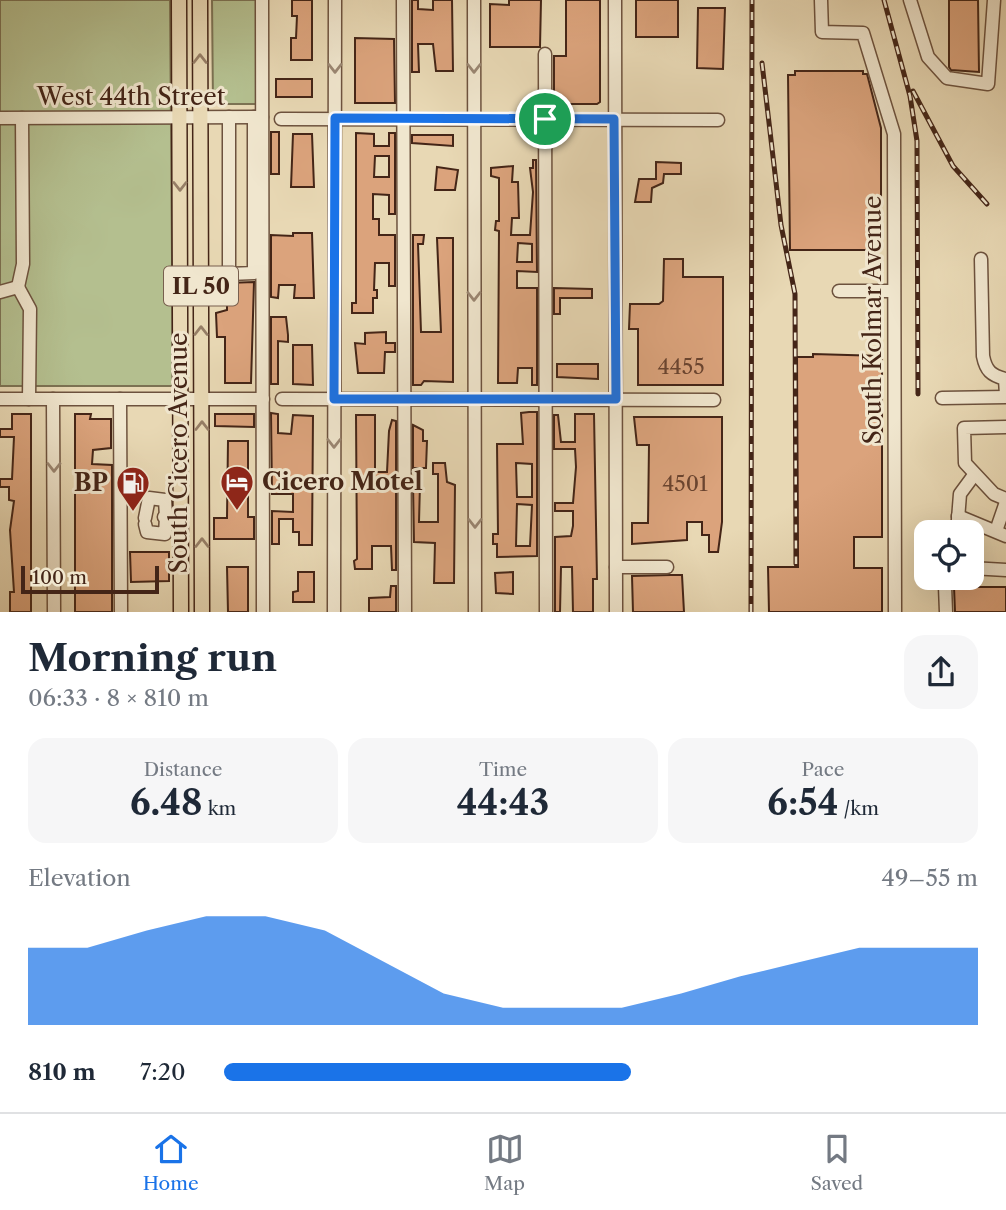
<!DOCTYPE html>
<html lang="en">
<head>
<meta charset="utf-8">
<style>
  body { margin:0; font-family:"Libre Caslon Text",serif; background:#f6f6f7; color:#1f2937; height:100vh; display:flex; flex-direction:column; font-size:26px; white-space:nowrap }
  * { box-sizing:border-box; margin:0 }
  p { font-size:23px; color:#747a83 }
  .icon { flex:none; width:38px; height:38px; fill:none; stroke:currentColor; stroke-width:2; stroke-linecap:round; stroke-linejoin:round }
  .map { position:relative; height:612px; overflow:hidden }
  .drawer { display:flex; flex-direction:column; background:#fff; flex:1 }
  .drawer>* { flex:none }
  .tools { position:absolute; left:914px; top:520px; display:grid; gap:14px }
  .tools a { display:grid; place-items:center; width:70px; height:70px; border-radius:14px; background:#fff; box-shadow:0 7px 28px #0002; font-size:35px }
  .scale { position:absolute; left:21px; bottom:18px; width:138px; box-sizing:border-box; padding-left:7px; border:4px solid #442517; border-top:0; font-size:19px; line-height:24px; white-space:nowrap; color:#442517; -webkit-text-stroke:5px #f0e6ce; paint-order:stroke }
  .pin { position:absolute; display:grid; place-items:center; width:60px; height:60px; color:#fff; margin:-30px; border:4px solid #fff; border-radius:50%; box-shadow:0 2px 7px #0007 }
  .round { display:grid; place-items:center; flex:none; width:74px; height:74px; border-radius:21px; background:#f6f6f7 }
  .overview { display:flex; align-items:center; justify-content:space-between; height:119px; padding:0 28px }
  h1 { font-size:38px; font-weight:800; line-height:52px }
  .figures { display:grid; grid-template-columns:repeat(3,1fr); gap:10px; height:119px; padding:7px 28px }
  .figures div { display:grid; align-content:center; border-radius:18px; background:#f6f6f7; text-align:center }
  .figures b { font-size:35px; font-weight:800 }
  .figures small { font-size:19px; font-weight:400 }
  .figures p { font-size:19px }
  .chart { height:196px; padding:14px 28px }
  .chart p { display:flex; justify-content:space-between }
  .chart svg { width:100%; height:126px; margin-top:7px; fill:#1a73e8; opacity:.7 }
  ul { padding:0 28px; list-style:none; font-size:23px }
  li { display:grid; grid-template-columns:112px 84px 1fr; align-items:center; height:52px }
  li i { height:18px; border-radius:9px; background:#1a73e8 }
  .tab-bar { display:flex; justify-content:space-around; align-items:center; height:98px; border-top:2px solid #e0e1e3; background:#fff; font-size:19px; color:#747a83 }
  .tab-bar a { display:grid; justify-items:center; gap:4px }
  .tab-bar .active { color:#1a73e8 }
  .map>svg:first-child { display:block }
  .green { fill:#b4bf8f; stroke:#7c7253; stroke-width:2 }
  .building { fill:#dba37c; stroke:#442517; stroke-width:2; fill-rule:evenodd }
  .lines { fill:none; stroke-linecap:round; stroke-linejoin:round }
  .minor-casing { stroke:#6d523e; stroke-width:15 }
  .major-casing { stroke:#442517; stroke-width:17 }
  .minor { stroke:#f0e6ce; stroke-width:12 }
  .major { stroke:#e8d8b4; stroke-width:14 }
  .rail-casing { stroke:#442517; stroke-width:5 }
  .rail { stroke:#f0e6ce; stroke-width:2.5; stroke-dasharray:8; stroke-linecap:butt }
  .oneway { stroke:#967e66 }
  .oneway2 { stroke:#9a8672 }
  .route-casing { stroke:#fff; stroke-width:14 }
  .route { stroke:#1a73e8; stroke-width:9 }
  .labels { text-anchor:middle; stroke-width:6; stroke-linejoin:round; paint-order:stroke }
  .number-label { font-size:21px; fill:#6a4430 }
  .shield { fill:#f0e6ce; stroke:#785f4e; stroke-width:2 }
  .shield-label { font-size:23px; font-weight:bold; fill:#442517 }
  .street-label { font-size:24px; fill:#442517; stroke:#f0e6ce }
  .poi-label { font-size:24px; font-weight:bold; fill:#442517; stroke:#f0e6ce; text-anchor:start }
</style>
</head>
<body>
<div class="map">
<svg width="1006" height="612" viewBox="0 0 1006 612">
  <rect width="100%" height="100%" fill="#e8d8b4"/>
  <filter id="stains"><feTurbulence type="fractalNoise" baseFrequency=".00286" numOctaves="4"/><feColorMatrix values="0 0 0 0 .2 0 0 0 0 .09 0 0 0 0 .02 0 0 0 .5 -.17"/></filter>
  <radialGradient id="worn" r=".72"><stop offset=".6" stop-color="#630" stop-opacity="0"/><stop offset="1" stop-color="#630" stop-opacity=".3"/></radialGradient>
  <g class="green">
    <path d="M0,0H170L173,386H0Z"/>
    <path d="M212,0H258L259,104H213Z"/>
  </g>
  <g class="building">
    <path d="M292,0H312V60H291V38H296L297,16H292Z"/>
    <path d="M412,0H418V9L433,10V0H452L453,71H436L433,44H418L419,72H412Z"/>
    <path d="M509,0H541L540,47H490V4L509,5Z"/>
    <path d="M566,0H600V102L597,104H554V56H566Z"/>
    <rect x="636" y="0" width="42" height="37"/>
    <path d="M949,0H978L979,72L951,70L949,67Z"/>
    <path d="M698,8H725L723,69L697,68Z"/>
    <path d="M355,38L394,39L395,103H355Z"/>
    <path d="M795,71H863V74H867L881,128V250H790L788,75H795Z"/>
    <rect x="276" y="79" width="36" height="18"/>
    <rect x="271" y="132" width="8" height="42"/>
    <path d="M356,133L374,134V146H389V133H395V214H389V195L373,194V219H379V235H395V286H389V263H375L374,290H377V298H373V313H352V303H356ZM375,156H389V177H374Z"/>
    <path d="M293,134H312L314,187H291Z"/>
    <path d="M412,135H453V146L412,143Z"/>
    <path d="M533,160H536L537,272L517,271V288H537V385H532V368H518L517,383H498L499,231L495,230L496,221H499V178L491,176V168L513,166L512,182H518L519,218H512L511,235H530L533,192L530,168H533ZM518,243L532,244V262H517Z"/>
    <path d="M656,162L681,163V174H664L663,183L652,188L651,202H635L639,179H656Z"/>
    <path d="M437,167L458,170L455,190H435Z"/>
    <path d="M293,233H312L314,298H294L295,285H279L278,298L271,297V235L293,236Z"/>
    <path d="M413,235H424L423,244H418L421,332H441L437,238H453V382L424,381L421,385H413Z"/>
    <path d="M664,259H683V277H723V385H638V329H629L630,304H659L663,301Z"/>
    <path d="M254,282L251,383H225V337H217L216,313L227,310V283Z"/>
    <path d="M554,288L592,289V298H560V314H554Z"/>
    <path d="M271,317H286L288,335V342L278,341V384H271Z"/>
    <path d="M386,332V343H395V352H385L384,373H358L355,343L365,344V333Z"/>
    <path d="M293,345H312L313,385L293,384Z"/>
    <path d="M813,354L882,356V537H854V568H882V612H769L768,567H798L797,357H813Z"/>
    <path d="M557,364H598V379L557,377Z"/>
    <path d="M529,412H537V556L497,557V544H493V534H498L497,444H523L521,413ZM516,463L532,464V497H517ZM517,504L532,505L530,546H516Z"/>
    <path d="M271,413L278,414V433L291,434L293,415L313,416L312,545H299V532H293V519H279V544H272V511L293,512V494H272Z"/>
    <path d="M12,414H31V612H10V592H14L10,530L14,501L9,500V487H0V479H12L14,437H0V429H12Z"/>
    <path d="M75,414H91L90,419H111V448L93,450L92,464L112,465V612H75Z"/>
    <path d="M215,414H254V427L215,426Z"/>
    <path d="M575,414H594L597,579H593V612H573L572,567H561L560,612H555V537L571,536L573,526V511H555V503H573L576,467L575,449H554V415H558L561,442H575Z"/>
    <path d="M356,415H375V472H387L389,431L392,420L396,421V570H392L391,546H372V569H355L354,561L357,559Z"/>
    <path d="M634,417H722V522L718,552H709V535H702V522H687V540L632,544V523H648L649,445H637Z"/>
    <path d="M413,425L423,430V441H427L426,468H413Z"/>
    <path d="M228,441H248V517H254V539H214V518H227Z"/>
    <path d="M433,463H445L447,482L455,485L454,583H434L435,543L414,542L413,483L420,484L419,522H438V474H433Z"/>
    <path d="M130,552H169V581L131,582Z"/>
    <path d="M227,567H248V612H228Z"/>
    <path d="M298,572H314V602H293V592L298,591Z"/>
    <path d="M513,572V594L496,593L495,573Z"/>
    <path d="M671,575H682L684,612H633L632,576Z"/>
    <path d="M391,586H396V612H369V598L390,597Z"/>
    <path d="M954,587H1006V612H955Z"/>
  </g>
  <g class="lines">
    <defs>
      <g id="minor">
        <path d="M262,0L263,612"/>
        <path d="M403,0L405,612"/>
        <path d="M474,0L475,612"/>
        <path d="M615,0L616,612"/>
        <path d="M821,0L822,32L863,33L894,134L895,612"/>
        <path d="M910,0L928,57L947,78L988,84L994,0"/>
        <path d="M545,54L546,612"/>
        <path d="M229,117V274L254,273V117"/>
        <path d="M0,118L262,117"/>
        <path d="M281,119L718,120"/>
        <path d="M981,259L983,356C986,371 991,375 1005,379L1006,395"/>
        <path d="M18,287L23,264L22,118"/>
        <path d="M18,287L30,309L29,399"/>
        <path d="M839,291H893"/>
        <path d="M0,292L18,287"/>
        <path d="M942,398L1006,397"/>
        <path d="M0,399H263"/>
        <path d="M53,399L54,612"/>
        <path d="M120,399L121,612"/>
        <path d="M282,399L714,400"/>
        <path d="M1006,427L964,428L965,463L994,494L1006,499"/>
        <path d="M958,516L1006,536"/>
        <path d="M145,518L149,498L165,500L166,517H181"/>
        <path d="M145,524L147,532L165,534L166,517H164"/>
        <path d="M996,531L1006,502"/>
        <path d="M957,532L960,494L974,475"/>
        <path d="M616,567H667"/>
        <path d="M971,568L1006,570"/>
        <path d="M334,612L335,0"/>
        <path d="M946,612L945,586L950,578"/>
      </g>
      <g id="major">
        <path d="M179,0L181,612"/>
        <path d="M200,0L202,612"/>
      </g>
    </defs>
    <use href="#minor" class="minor-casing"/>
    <use href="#major" class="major-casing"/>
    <use href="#minor" class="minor"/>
    <use href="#major" class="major"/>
    <defs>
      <g id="rail">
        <path d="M884,0L910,96L917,141L918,394"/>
        <path d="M762,63L781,225L795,294L796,564"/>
        <path d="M913,91L953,166L987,204"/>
        <path d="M751,612L752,0"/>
      </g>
    </defs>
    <use href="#rail" class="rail-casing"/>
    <use href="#rail" class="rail"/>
  </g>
  <defs><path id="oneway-chevron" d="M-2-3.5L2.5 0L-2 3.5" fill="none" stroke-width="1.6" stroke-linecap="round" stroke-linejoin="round" transform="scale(1.75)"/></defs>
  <g class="oneway">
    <use href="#oneway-chevron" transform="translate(200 59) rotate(-90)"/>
    <use href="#oneway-chevron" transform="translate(180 186) rotate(90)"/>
    <use href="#oneway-chevron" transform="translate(201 331) rotate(-90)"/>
    <use href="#oneway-chevron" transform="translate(202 426) rotate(-90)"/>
    <use href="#oneway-chevron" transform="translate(202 543) rotate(-90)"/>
  </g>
  <g class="oneway2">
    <use href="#oneway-chevron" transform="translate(335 68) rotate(90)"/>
    <use href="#oneway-chevron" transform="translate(474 68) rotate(90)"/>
    <use href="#oneway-chevron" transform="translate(474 296) rotate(90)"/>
    <use href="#oneway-chevron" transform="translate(334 443) rotate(90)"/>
    <use href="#oneway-chevron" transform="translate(54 467) rotate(90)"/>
    <use href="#oneway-chevron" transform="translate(475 523) rotate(90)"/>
  </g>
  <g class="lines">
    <defs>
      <path id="route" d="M335,118L614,119L616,399H334Z"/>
    </defs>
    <use href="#route" class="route-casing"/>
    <use href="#route" class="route"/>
  </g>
  <defs>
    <symbol id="hotel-pin" viewBox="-11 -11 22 30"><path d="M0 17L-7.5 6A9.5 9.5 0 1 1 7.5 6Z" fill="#8f2418" stroke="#f0e6ce"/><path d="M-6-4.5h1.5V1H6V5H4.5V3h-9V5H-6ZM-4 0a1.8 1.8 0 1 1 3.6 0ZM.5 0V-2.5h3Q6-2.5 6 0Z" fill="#fff"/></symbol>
    <symbol id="fuel-pin" viewBox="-11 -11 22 30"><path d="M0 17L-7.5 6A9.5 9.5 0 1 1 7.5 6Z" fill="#8f2418" stroke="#f0e6ce"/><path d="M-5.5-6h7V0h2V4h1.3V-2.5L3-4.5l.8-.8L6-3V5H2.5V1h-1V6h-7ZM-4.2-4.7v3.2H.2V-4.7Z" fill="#fff"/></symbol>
  </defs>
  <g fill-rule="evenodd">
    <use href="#hotel-pin" x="218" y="463" width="38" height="52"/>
    <use href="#fuel-pin" x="114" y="464" width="38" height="52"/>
  </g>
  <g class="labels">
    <g class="number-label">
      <text x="681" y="374">4455</text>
      <text x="685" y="491">4501</text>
    </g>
    <rect class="shield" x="164" y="266.5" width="74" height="39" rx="5"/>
    <g class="shield-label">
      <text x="201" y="294">IL 50</text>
    </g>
    <g class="street-label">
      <text x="131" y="105">West 44th Street</text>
      <text transform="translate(873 320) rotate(-90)" y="8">South Kolmar Avenue</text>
      <text transform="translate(179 453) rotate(-90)" y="8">South Cicero Avenue</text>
    </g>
    <g class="poi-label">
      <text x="262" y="490">Cicero Motel</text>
      <text x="108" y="491" text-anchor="end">BP</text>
    </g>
  </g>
  <rect width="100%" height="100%" filter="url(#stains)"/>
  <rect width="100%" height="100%" fill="url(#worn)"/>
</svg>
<div class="tools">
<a><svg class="icon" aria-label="locate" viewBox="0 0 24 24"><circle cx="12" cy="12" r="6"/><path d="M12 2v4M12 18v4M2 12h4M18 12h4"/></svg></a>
</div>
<div class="scale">100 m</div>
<div class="pin" style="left:545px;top:119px;background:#1e9e55"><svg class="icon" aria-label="arrive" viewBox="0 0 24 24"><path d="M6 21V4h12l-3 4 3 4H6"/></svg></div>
</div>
<section class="drawer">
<div class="overview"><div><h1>Morning run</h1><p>06:33 · 8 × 810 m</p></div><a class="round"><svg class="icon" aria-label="share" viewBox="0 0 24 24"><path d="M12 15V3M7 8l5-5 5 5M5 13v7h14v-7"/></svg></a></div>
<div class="figures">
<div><p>Distance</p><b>6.48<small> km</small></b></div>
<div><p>Time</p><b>44:43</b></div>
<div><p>Pace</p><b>6:54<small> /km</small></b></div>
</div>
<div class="chart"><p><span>Elevation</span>49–55 m</p>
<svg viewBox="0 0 160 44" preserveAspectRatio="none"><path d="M0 44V17L10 17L20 11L30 6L40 6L50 11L60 22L70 33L80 38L90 38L100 38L110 33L120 27L130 22L140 17L150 17L160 17V44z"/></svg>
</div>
<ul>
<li><b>810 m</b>7:20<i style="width:54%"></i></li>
</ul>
</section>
<nav class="tab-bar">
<a class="active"><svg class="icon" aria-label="home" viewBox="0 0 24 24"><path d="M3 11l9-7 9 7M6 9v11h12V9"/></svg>Home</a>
<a><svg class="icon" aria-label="map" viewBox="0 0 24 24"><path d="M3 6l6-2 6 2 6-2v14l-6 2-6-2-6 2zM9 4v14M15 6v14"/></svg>Map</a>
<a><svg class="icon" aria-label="saved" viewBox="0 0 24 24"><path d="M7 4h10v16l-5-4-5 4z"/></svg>Saved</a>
</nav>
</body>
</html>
